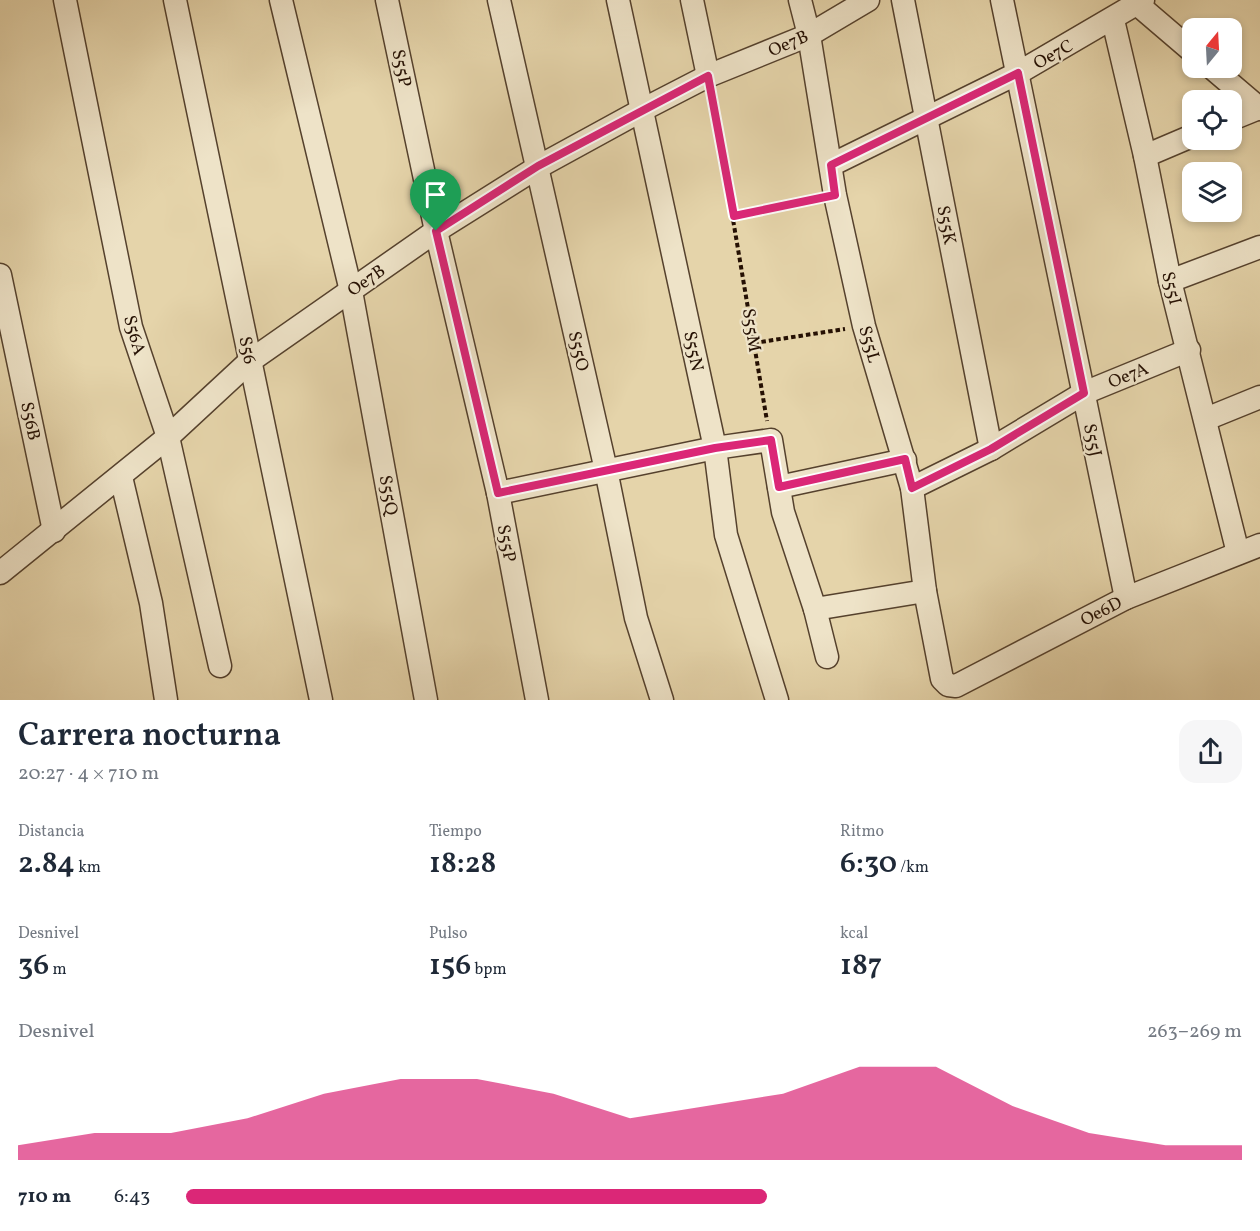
<!DOCTYPE html>
<html lang="es">
<head>
<meta charset="utf-8">
<style>
  body { margin:0; font-family:Vollkorn,serif; background:#f6f6f7; color:#1f2937; height:100vh; display:flex; flex-direction:column; font-size:22px; white-space:nowrap }
  * { box-sizing:border-box; margin:0 }
  p { font-size:20px; color:#747a83 }
  .icon { flex:none; width:33px; height:33px; fill:none; stroke:currentColor; stroke-width:2; stroke-linecap:round; stroke-linejoin:round }
  .map { position:relative; height:700px; overflow:hidden }
  .panel { display:flex; flex-direction:column; background:#fff; flex:1 }
  .panel>* { flex:none }
  .needle { width:39px; rotate:18deg }
  .buttons { position:absolute; left:1182px; top:18px; display:grid; gap:12px }
  .buttons a { display:grid; place-items:center; width:60px; height:60px; border-radius:12px; background:#fff; box-shadow:0 3px 9px #0003; font-size:30px }
  .pin { position:absolute; display:grid; place-items:center; width:51px; height:51px; color:#fff; margin:-62px -26px; border-radius:50% 50% 50% 0; rotate:-45deg; box-shadow:0 0 6px #0007 }
  .pin .icon { rotate:45deg }
  .round { display:grid; place-items:center; flex:none; width:63px; height:63px; border-radius:18px; background:#f6f6f7 }
  .overview { display:flex; align-items:center; justify-content:space-between; height:102px; padding:0 18px }
  h1 { font-size:33px; font-weight:600; line-height:45px }
  .figures { display:grid; grid-template-columns:repeat(3,1fr); gap:9px; height:102px; padding:6px 18px }
  .figures div { display:grid; align-content:center }
  .figures b { font-size:30px; font-weight:600 }
  .figures small { font-size:16px; font-weight:400 }
  .figures p { font-size:16px }
  .chart { height:168px; padding:12px 18px }
  .chart p { display:flex; justify-content:space-between }
  .chart svg { width:100%; height:108px; margin-top:6px; fill:#db2777; opacity:.7 }
  ul { padding:0 18px; list-style:none; font-size:20px }
  li { display:grid; grid-template-columns:96px 72px 1fr; align-items:center; height:45px }
  li i { height:15px; border-radius:8px; background:#db2777 }
  .map>svg:first-child { display:block }
  .lines { fill:none; stroke-linecap:round; stroke-linejoin:round }
  .street-casing { stroke:#55412d; stroke-width:25 }
  .path { stroke:#251003; stroke-width:4; stroke-dasharray:4.5 3; stroke-linecap:butt }
  .street { stroke:#eee3c8; stroke-width:22 }
  .route-casing { stroke:#fff; stroke-width:12 }
  .route { stroke:#db2777; stroke-width:8 }
  .labels { text-anchor:middle; stroke-width:4.5; stroke-linejoin:round; paint-order:stroke }
  .street-label { font-size:18px; fill:#251003; stroke:#eee3c8 }
</style>
</head>
<body>
<div class="map">
<svg width="1260" height="700" viewBox="0 0 1260 700">
  <rect width="100%" height="100%" fill="#e5d4aa"/>
  <filter id="stains"><feTurbulence type="fractalNoise" baseFrequency=".00333" numOctaves="4"/><feColorMatrix values="0 0 0 0 .2 0 0 0 0 .09 0 0 0 0 .02 0 0 0 .5 -.17"/></filter>
  <radialGradient id="worn" r=".72"><stop offset=".6" stop-color="#630" stop-opacity="0"/><stop offset="1" stop-color="#630" stop-opacity=".3"/></radialGradient>
  <g class="lines">
    <defs>
      <g id="street">
        <path d="M65,0L131,327L168,437L220,666"/>
        <path d="M175,0L321,700"/>
        <path d="M281,0L351,291L426,700"/>
        <path d="M387,0L436,231L498,493L537,700"/>
        <path d="M499,0L606,470L636,618L662,700"/>
        <path d="M618,0L715,448L726,535L777,700"/>
        <path d="M692,0L708,76"/>
        <path d="M800,0L809,35L835,195L864,326L912,488L925,591L942,679L948,685L956,686L1126,598L1260,545"/>
        <path d="M903,0L991,449"/>
        <path d="M1002,0L1126,598"/>
        <path d="M1137,4L1192,51"/>
        <path d="M1113,20L1145,156L1170,281L1238,553"/>
        <path d="M1212,68L1260,109"/>
        <path d="M1232,119L1259,108"/>
        <path d="M1145,156L1192,136"/>
        <path d="M831,165L1018,73L1143,0"/>
        <path d="M0,275L54,531"/>
        <path d="M1170,281L1260,247"/>
        <path d="M1206,419L1260,397"/>
        <path d="M121,477L151,603L166,700"/>
        <path d="M779,487L905,460"/>
        <path d="M912,488L991,449L1084,393L1189,350"/>
        <path d="M498,493L715,448L771,440L783,512L815,609L827,657"/>
        <path d="M0,573L168,437L250,361L436,231L538,167L644,109L708,76L809,35L868,0"/>
        <path d="M815,609L925,591"/>
      </g>
    </defs>
    <use href="#street" class="street-casing"/>
    <g class="path">
      <path d="M712,95L767,421"/>
      <path d="M734,216L816,199"/>
      <path d="M754,343L845,329"/>
    </g>
    <use href="#street" class="street"/>
  </g>
  <g class="lines">
    <defs>
      <path id="route" d="M1018,73L1084,393L991,449L912,488L905,459L779,487L771,440L715,448L498,493L436,231L538,166L708,76L734,216L835,195L831,165Z"/>
    </defs>
    <use href="#route" class="route-casing"/>
    <use href="#route" class="route"/>
  </g>
  <g class="labels">
    <g class="street-label">
      <text transform="translate(788 43) rotate(-23)" y="6">Oe7B</text>
      <text transform="translate(1053 54) rotate(-29)" y="6">Oe7C</text>
      <text transform="translate(402 68) rotate(78)" y="6">S55P</text>
      <text transform="translate(947 225) rotate(79)" y="6">S55K</text>
      <text transform="translate(366 280) rotate(-35)" y="6">Oe7B</text>
      <text transform="translate(1172 288) rotate(76)" y="6">S55I</text>
      <text transform="translate(752 330) rotate(81)" y="6">S55M</text>
      <text transform="translate(135 335) rotate(74)" y="6">S56A</text>
      <text transform="translate(870 344) rotate(74)" y="6">S55L</text>
      <text transform="translate(248 350) rotate(78)" y="6">S56</text>
      <text transform="translate(579 351) rotate(77)" y="6">S55O</text>
      <text transform="translate(694 351) rotate(78)" y="6">S55N</text>
      <text transform="translate(1128 375) rotate(-22)" y="6">Oe7A</text>
      <text transform="translate(31 421) rotate(78)" y="6">S56B</text>
      <text transform="translate(1093 440) rotate(78)" y="6">S55J</text>
      <text transform="translate(389 495) rotate(80)" y="6">S55Q</text>
      <text transform="translate(507 543) rotate(79)" y="6">S55P</text>
      <text transform="translate(1101 611) rotate(-27)" y="6">Oe6D</text>
    </g>
  </g>
  <rect width="100%" height="100%" filter="url(#stains)"/>
  <rect width="100%" height="100%" fill="url(#worn)"/>
</svg>
<div class="buttons">
<a><svg class="needle" viewBox="-14 -14 28 28"><path d="M0-13l5 13h-10z" fill="#e53935"/><path d="M0 13l5-13h-10z" fill="#747a83"/></svg></a>
<a><svg class="icon" aria-label="locate" viewBox="0 0 24 24"><circle cx="12" cy="12" r="6"/><path d="M12 2v4M12 18v4M2 12h4M18 12h4"/></svg></a>
<a><svg class="icon" aria-label="layers" viewBox="0 0 24 24"><path d="M12 4l9 5-9 5-9-5zM3 14l9 5 9-5"/></svg></a>
</div>
<div class="pin" style="left:436px;top:231px;background:#1e9e55"><svg class="icon" aria-label="arrive" viewBox="0 0 24 24"><path d="M6 21V4h12l-3 4 3 4H6"/></svg></div>
</div>
<section class="panel">
<div class="overview"><div><h1>Carrera nocturna</h1><p>20:27 · 4 × 710 m</p></div><a class="round"><svg class="icon" aria-label="share" viewBox="0 0 24 24"><path d="M12 15V3M7 8l5-5 5 5M5 13v7h14v-7"/></svg></a></div>
<div class="figures">
<div><p>Distancia</p><b>2.84<small> km</small></b></div>
<div><p>Tiempo</p><b>18:28</b></div>
<div><p>Ritmo</p><b>6:30<small> /km</small></b></div>
</div>
<div class="figures">
<div><p>Desnivel</p><b>36<small> m</small></b></div>
<div><p>Pulso</p><b>156<small> bpm</small></b></div>
<div><p>kcal</p><b>187</b></div>
</div>
<div class="chart"><p><span>Desnivel</span>263–269 m</p>
<svg viewBox="0 0 160 44" preserveAspectRatio="none"><path d="M0 44V38L10 33L20 33L30 27L40 17L50 11L60 11L70 17L80 27L90 22L100 17L110 6L120 6L130 22L140 33L150 38L160 38V44z"/></svg>
</div>
<ul>
<li><b>710 m</b>6:43<i style="width:55%"></i></li>
</ul>
</section>
</body>
</html>
